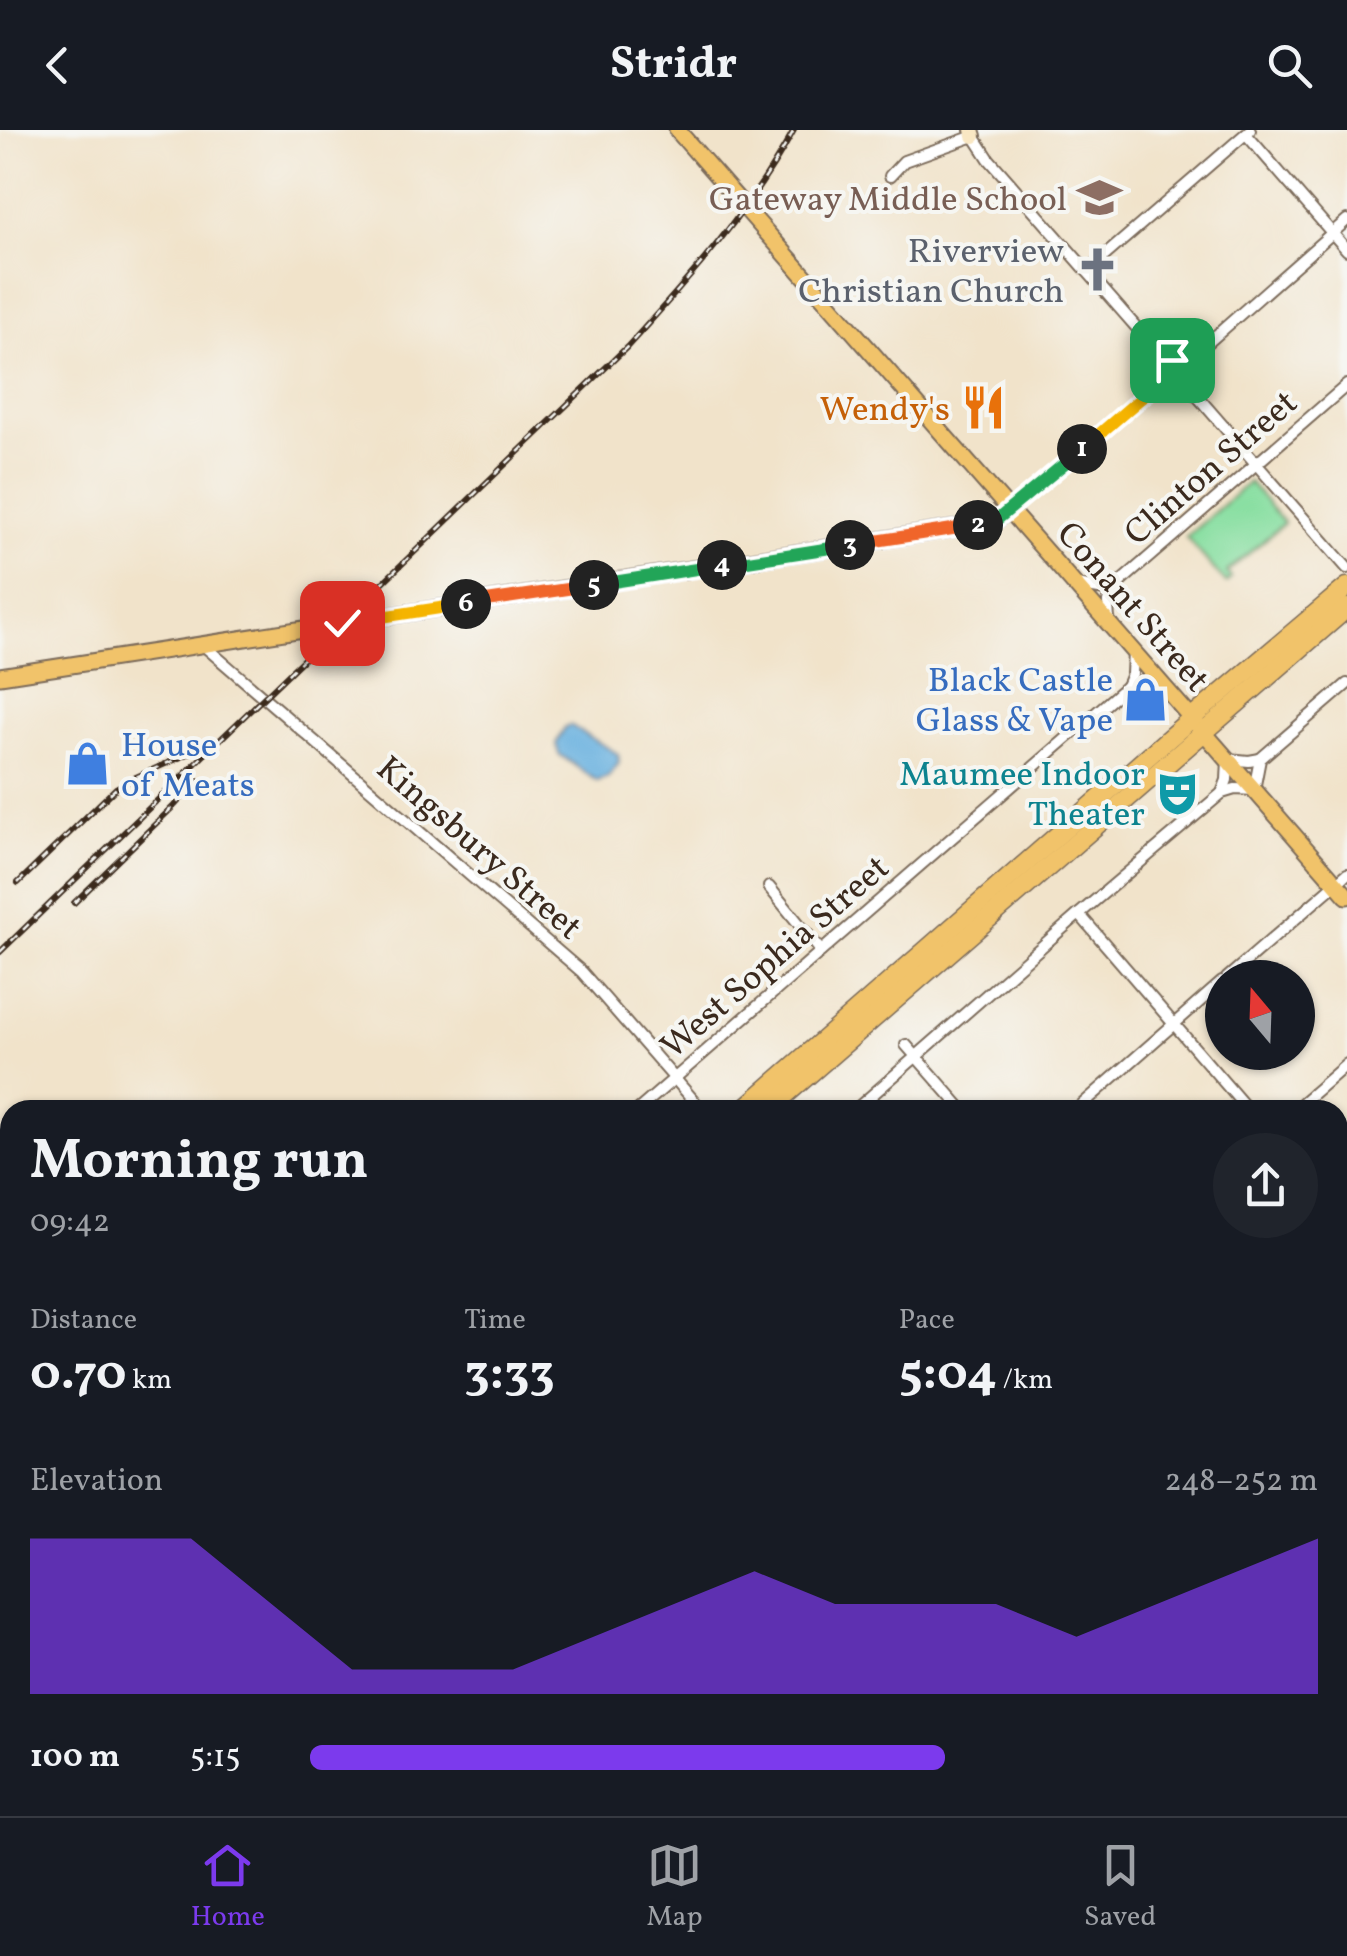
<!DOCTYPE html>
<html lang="en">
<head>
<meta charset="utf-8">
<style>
  body { margin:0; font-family:Vollkorn,serif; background:#20242c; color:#f1f3f6; height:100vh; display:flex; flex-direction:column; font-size:38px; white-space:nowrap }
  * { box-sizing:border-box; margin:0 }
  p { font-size:32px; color:#9ea1a6 }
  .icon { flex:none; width:55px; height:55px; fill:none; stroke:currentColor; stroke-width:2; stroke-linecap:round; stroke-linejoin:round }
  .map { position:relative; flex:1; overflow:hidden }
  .details { position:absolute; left:0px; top:970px; width:1348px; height:718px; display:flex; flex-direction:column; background:#171b24; border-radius:30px 30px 0 0; box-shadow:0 2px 8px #0004 }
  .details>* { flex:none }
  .needle { width:65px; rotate:341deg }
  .fabs { position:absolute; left:1205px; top:830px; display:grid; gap:20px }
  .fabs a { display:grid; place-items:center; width:110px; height:110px; border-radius:50%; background:#171b24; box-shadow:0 2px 8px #0004; font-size:50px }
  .pin { position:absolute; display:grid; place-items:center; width:85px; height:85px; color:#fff; margin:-42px; border-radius:20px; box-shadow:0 5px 15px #0006 }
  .km { position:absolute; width:50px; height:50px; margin:-25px; border-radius:50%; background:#222; color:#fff; font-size:28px; line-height:50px; text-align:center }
  .round { display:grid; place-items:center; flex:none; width:105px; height:105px; border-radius:52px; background:#20242c }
  .head { display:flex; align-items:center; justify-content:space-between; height:170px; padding:0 30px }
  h1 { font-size:55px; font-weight:700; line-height:75px }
  .figures { display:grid; grid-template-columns:repeat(3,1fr); gap:15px; height:170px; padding:10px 30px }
  .figures div { display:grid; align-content:center }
  .figures b { font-size:50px; font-weight:700 }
  .figures small { font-size:28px; font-weight:400 }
  .figures p { font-size:28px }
  .chart { height:280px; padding:20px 30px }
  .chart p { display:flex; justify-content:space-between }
  .chart svg { width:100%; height:180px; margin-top:10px; fill:#7c3aed; opacity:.7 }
  ul { padding:0 30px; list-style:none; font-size:32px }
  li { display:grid; grid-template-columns:160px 120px 1fr; align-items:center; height:75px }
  li i { height:25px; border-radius:12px; background:#7c3aed }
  header { display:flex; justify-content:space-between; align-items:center; height:130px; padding:0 30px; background:#171b24; font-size:45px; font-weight:700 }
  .menu { display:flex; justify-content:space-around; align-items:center; height:140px; border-top:2px solid #363941; background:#171b24; font-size:28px; color:#9ea1a6 }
  .menu a { display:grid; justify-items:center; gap:5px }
  .menu .active { color:#7c3aed }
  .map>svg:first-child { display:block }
  .green { fill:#89dfa2; stroke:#628460; stroke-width:2.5 }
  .water { fill:#67b0df; stroke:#516d7e; stroke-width:2.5 }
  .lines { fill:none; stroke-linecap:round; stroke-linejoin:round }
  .street-casing { stroke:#7b6b5a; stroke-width:14 }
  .secondary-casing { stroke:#7b6b5a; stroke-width:18 }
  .primary-casing { stroke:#7b6b5a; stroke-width:19 }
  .highway-casing { stroke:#7b6b5a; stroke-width:21 }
  .street { stroke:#fff; stroke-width:10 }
  .secondary { stroke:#f9e7c3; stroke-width:14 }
  .primary { stroke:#f1c36a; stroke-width:15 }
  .highway { stroke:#f1c36a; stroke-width:18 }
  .rail-casing { stroke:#3b2a1e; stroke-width:6 }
  .rail { stroke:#f6f6f2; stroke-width:2.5; stroke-dasharray:8; stroke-linecap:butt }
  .split-1-casing { stroke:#fff; stroke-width:20 }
  .split-2-casing { stroke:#fff; stroke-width:20 }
  .split-3-casing { stroke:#fff; stroke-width:20 }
  .split-4-casing { stroke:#fff; stroke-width:20 }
  .split-5-casing { stroke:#fff; stroke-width:20 }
  .split-6-casing { stroke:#fff; stroke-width:20 }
  .split-7-casing { stroke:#fff; stroke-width:20 }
  .split-1 { stroke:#f5b400; stroke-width:12 }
  .split-2 { stroke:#22a559; stroke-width:12 }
  .split-3 { stroke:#f0652b; stroke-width:12 }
  .split-4 { stroke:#22a559; stroke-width:12 }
  .split-5 { stroke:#22a559; stroke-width:12 }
  .split-6 { stroke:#f0652b; stroke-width:12 }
  .split-7 { stroke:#f5b400; stroke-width:12 }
  .labels { text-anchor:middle; stroke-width:8; stroke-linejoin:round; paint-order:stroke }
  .education-label { font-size:35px; fill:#785e54; stroke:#f6f6f2; text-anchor:end }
  .worship-label { font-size:35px; fill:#5b616d; stroke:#f6f6f2; text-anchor:end }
  .food-label { font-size:35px; fill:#c56008; stroke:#f6f6f2; text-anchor:end }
  .street-label { font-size:35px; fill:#3b2a1e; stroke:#f6f6f2 }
  .shop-label { font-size:35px; fill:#366cbe; stroke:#f6f6f2; text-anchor:end }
  .culture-label { font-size:35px; fill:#0d838f; stroke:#f6f6f2; text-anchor:end }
</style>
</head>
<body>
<header><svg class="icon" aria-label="back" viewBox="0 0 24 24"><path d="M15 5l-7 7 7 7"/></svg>Stridr<svg class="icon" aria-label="search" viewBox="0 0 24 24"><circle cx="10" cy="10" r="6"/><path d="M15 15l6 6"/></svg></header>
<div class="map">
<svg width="1347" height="1686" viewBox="0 0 1347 1686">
  <rect width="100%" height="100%" fill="#f6f6f2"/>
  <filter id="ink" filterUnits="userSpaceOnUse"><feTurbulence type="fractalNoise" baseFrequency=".01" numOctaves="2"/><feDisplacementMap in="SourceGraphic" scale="20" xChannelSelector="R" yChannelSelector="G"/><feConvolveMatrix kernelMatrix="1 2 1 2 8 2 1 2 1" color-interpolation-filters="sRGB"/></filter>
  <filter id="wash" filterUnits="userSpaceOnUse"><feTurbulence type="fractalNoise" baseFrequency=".0048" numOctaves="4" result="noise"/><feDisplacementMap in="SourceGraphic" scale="40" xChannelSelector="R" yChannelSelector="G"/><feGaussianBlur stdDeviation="2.25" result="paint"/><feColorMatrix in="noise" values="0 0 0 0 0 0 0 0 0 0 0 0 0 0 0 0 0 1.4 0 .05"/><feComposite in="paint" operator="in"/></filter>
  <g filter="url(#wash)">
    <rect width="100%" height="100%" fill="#f1e3ca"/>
    <g class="green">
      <path d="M1249,352L1284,393L1227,442L1231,448L1226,453L1186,407Z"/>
      <path d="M1347,1583V1686H1228L1238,1678H1338V1592Z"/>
      <path d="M376,1678H462L468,1683L465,1686H385Z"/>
    </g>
    <path class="water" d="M570,595L618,624L619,633L608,647L597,651L559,624L556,614L565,597Z"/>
  </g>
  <g filter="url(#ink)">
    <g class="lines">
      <defs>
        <g id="street">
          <path d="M1246,4L1347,120"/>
          <path d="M890,46L904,31L974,6L989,29L1157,221L1172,231"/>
          <path d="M1087,141L1250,0"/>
          <circle cx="1174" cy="242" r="12"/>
          <path d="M1180,232L1194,225L1347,90"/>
          <path d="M1186,246L1191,259L1347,438"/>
          <path d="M1010,380L1155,256L1163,245"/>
          <path d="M1077,455L1110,461"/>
          <path d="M1109,491L1108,473L1110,461L1347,255"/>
          <path d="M203,515L582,842L702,980"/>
          <path d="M1127,556L1132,544L1133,522"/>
          <path d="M1222,663L1227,650L1228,629L1249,631L1260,629"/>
          <path d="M769,757L821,821"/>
          <path d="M1079,784L1248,980"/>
          <path d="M1227,848L1347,744"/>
          <path d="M906,915L963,980"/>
          <path d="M638,980L1127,556L1143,552L1162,554"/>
          <path d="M855,980L1079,784L1222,663L1235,659L1254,660L1260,629L1347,554"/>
          <path d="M1076,980L1222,852"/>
          <path d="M1294,980L1347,934"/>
          <path d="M1338,1083L1347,1094"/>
          <path d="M1338,1411L1347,1422"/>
          <path d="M1338,1511L1347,1503"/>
          <path d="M288,1678L296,1686"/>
          <path d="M548,1678L555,1686"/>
          <path d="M803,1678L810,1686"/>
          <path d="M1059,1678L1067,1686"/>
          <path d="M118,1686L126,1678"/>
          <path d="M484,1686L493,1678"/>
        </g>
        <g id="secondary">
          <path d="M972,0L974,6"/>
          <path d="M1338,1132L1347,1124"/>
          <path d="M0,1188L10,1195"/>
          <path d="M1338,1322L1347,1314"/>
          <path d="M701,1686L710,1678"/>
          <path d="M920,1686L930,1678"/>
        </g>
        <g id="primary">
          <path d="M677,0L1347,766"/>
          <path d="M0,546L983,394L998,389L1010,380"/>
        </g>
        <g id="highway">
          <path d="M743,980L1192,588L1347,457"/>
          <path d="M768,980L1347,478"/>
          <path d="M0,1634L10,1624"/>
          <path d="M0,1656L10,1646"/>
        </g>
      </defs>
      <use href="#street" class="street-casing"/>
      <use href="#secondary" class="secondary-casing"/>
      <use href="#primary" class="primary-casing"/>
      <use href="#highway" class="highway-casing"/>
      <use href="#street" class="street"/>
      <use href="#secondary" class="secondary"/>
      <use href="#primary" class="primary"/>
      <use href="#highway" class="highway"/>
      <defs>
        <g id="rail">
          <path d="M18,753L116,658L136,647L206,616"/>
          <path d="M74,773L176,674L198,650"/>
          <path d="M0,822L627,217C689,149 750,81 794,0"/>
        </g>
      </defs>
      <use href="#rail" class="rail-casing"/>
      <use href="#rail" class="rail"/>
    </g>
  </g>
  <g class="lines" filter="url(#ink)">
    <defs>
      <path id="split-1" d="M1082,319L1155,256L1162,245L1164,237L1172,230"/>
      <path id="split-2" d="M978,395L998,389L1082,319"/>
      <path id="split-3" d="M850,415L978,395"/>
      <path id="split-4" d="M722,435L850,415"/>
      <path id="split-5" d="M594,455L722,435"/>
      <path id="split-6" d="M466,474L594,455"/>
      <path id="split-7" d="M342,493L466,474"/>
    </defs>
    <use href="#split-1" class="split-1-casing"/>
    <use href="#split-2" class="split-2-casing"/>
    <use href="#split-3" class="split-3-casing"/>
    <use href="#split-4" class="split-4-casing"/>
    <use href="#split-5" class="split-5-casing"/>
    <use href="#split-6" class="split-6-casing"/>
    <use href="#split-7" class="split-7-casing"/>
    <use href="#split-1" class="split-1"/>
    <use href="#split-2" class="split-2"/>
    <use href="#split-3" class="split-3"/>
    <use href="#split-4" class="split-4"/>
    <use href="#split-5" class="split-5"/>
    <use href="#split-6" class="split-6"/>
    <use href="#split-7" class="split-7"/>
  </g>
  <defs>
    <symbol id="school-bare" viewBox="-9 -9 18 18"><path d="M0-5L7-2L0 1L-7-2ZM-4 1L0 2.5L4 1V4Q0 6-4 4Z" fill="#8d6e63" stroke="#f6f6f2" stroke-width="2.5" paint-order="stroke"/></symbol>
    <symbol id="church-bare" viewBox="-9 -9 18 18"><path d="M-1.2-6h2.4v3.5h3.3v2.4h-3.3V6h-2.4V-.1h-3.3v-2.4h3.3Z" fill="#6b7280" stroke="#f6f6f2" stroke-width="2.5" paint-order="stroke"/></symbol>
    <symbol id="restaurant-bare" viewBox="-9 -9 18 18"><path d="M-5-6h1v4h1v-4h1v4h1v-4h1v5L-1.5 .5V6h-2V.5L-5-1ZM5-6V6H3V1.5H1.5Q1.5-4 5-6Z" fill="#e8710a" stroke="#f6f6f2" stroke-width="2.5" paint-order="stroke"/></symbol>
    <symbol id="shop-bare" viewBox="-9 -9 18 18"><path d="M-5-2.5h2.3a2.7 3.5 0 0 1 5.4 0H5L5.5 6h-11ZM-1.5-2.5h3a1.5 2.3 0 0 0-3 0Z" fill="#3f7fe0" stroke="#f6f6f2" stroke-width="2.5" paint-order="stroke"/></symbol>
    <symbol id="theatre-bare" viewBox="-9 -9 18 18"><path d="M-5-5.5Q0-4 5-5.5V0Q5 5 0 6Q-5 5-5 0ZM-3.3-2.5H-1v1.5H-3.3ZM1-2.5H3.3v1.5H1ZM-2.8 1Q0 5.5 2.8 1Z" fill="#0f9aa8" stroke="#f6f6f2" stroke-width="2.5" paint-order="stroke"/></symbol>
  </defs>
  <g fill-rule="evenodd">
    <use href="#school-bare" x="1068" y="36" width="63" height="63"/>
    <use href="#church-bare" x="1066" y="108" width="63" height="63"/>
    <use href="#restaurant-bare" x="952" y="246" width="63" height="63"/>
    <use href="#shop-bare" x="1114" y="538" width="63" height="63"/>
    <use href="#shop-bare" x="56" y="602" width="63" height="63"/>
    <use href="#theatre-bare" x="1146" y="632" width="63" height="63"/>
  </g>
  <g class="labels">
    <g class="education-label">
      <text x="1067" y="80">Gateway Middle School</text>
    </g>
    <g class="worship-label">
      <text x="1064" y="132">Riverview<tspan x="1064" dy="40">Christian Church</tspan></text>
    </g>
    <g class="food-label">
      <text x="950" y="290">Wendy's</text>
    </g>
    <g class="street-label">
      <text transform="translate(1210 337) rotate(-41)" y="12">Clinton Street</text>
      <text transform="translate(1134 476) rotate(49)" y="12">Conant Street</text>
      <text transform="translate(480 717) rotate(41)" y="12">Kingsbury Street</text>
      <text transform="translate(774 826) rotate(-41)" y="12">West Sophia Street</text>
    </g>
    <g class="shop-label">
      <text x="1113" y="561">Black Castle<tspan x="1113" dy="40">Glass &amp; Vape</tspan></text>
      <text x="121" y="626" text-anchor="start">House<tspan x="121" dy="40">of Meats</tspan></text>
    </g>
    <g class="culture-label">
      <text x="1145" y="655">Maumee Indoor<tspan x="1145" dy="40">Theater</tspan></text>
    </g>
  </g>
</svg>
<div class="fabs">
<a><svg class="needle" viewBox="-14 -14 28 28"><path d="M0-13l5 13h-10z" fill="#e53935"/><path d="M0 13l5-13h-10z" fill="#9ea1a6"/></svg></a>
</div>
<div class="pin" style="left:1172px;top:230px;background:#1e9e55"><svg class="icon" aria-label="arrive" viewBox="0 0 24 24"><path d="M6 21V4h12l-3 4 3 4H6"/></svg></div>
<div class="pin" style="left:342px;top:493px;background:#d93025"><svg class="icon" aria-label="check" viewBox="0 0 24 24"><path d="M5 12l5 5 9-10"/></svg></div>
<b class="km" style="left:1082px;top:319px">1</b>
<b class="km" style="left:978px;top:395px">2</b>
<b class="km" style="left:850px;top:415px">3</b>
<b class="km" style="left:722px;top:435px">4</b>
<b class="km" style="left:594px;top:455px">5</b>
<b class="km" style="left:466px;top:474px">6</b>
<section class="details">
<div class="head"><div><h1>Morning run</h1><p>09:42</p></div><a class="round"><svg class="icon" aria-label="share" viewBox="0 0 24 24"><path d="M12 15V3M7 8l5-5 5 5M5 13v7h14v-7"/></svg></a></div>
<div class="figures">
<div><p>Distance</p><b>0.70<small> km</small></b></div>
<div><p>Time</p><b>3:33</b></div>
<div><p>Pace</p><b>5:04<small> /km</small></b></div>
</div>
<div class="chart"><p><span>Elevation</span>248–252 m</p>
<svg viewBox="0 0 160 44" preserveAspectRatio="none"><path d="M0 44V6L10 6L20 6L30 22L40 38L50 38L60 38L70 30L80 22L90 14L100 22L110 22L120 22L130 30L140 22L150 14L160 6V44z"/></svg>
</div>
<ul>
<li><b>100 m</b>5:15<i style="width:63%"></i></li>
</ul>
</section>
</div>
<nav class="menu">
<a class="active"><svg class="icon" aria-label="home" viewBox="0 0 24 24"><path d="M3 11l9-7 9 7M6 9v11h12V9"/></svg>Home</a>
<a><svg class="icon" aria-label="map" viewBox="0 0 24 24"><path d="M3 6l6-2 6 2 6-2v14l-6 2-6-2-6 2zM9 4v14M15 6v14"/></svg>Map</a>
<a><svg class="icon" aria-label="saved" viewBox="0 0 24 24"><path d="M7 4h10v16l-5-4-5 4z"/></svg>Saved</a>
</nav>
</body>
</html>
